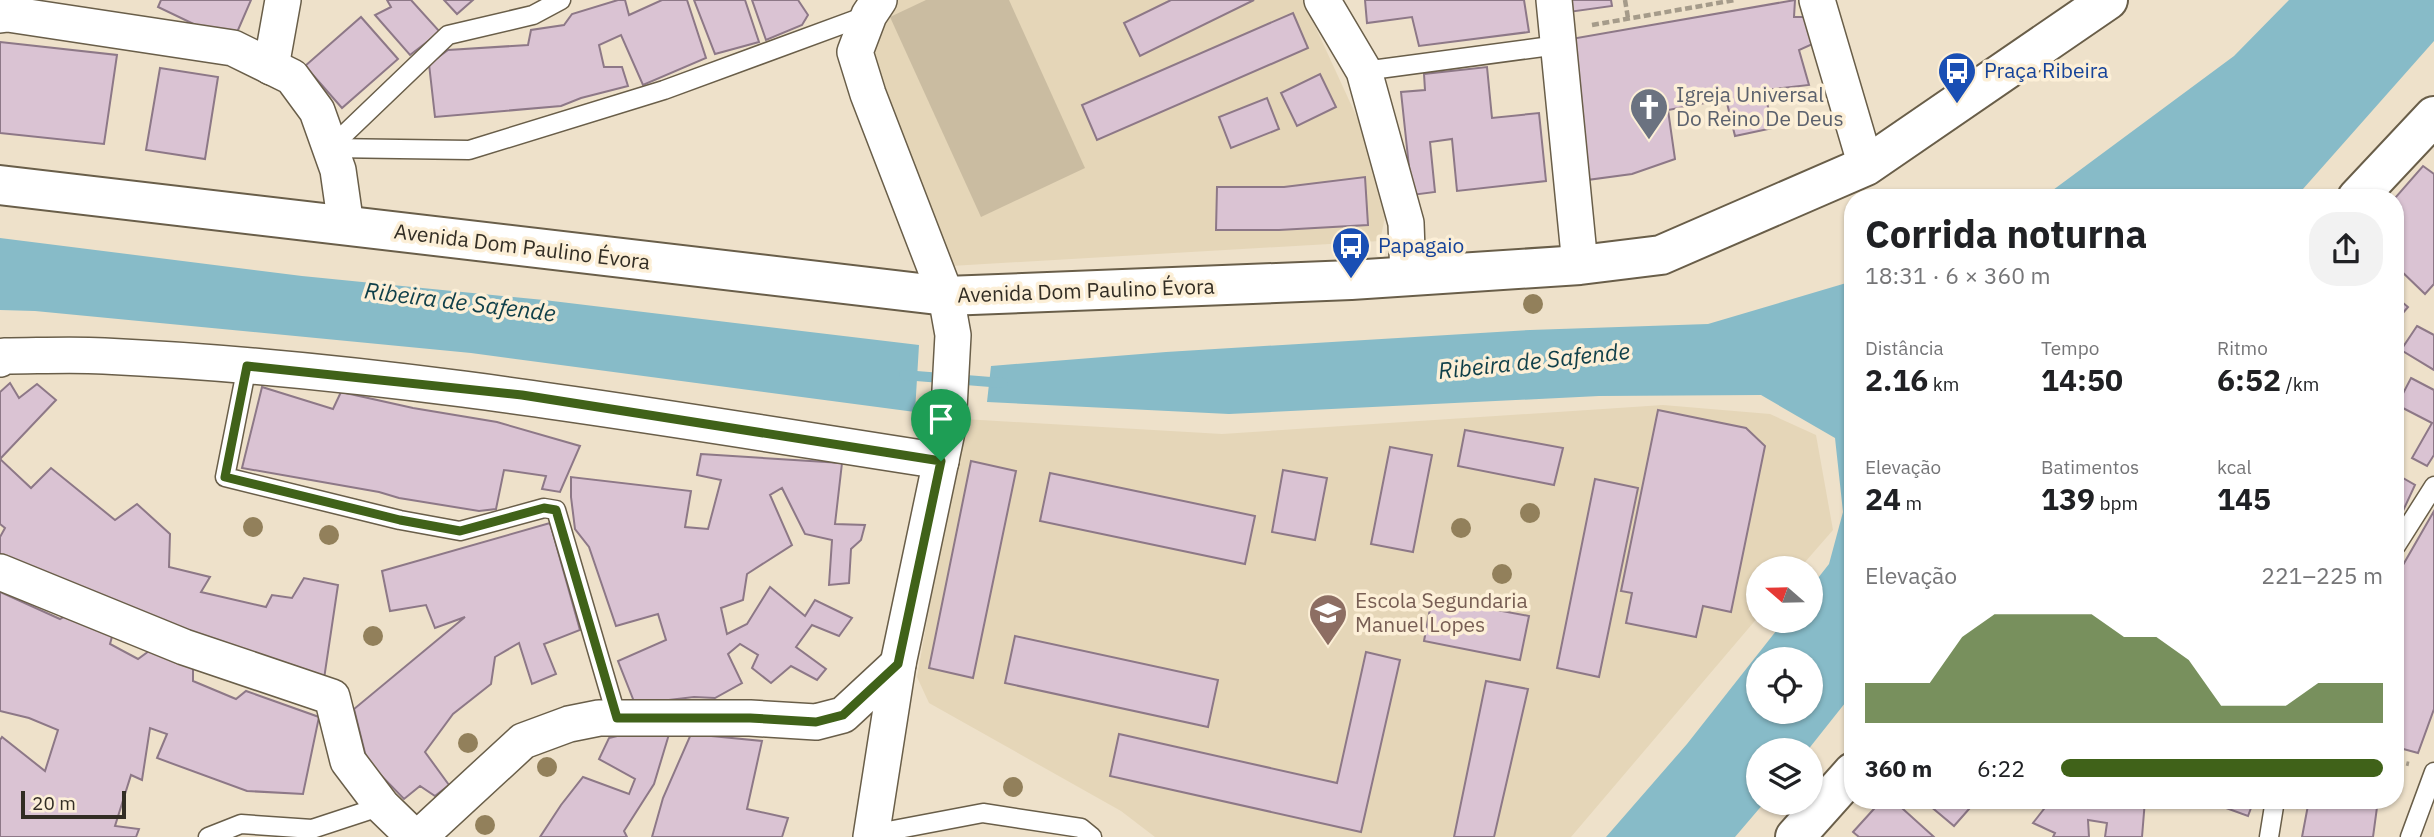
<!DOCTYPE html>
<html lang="pt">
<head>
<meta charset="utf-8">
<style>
  body { margin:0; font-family:"IBM Plex Sans",sans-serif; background:#f2f2f2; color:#202124; height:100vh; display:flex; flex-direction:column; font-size:26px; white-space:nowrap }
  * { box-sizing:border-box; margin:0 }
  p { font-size:23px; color:#757577 }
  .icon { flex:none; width:38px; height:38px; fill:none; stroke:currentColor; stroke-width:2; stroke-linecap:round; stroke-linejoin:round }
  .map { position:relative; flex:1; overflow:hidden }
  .panel { position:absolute; left:1844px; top:189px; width:560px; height:620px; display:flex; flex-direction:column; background:#fff; border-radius:28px; box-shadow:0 2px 5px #0004 }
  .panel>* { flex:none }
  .needle { width:46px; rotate:290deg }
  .buttons { position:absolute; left:1746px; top:556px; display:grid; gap:14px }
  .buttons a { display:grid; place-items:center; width:77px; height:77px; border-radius:50%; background:#fff; box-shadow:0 2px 5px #0004; font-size:35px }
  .scale { position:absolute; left:21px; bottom:18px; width:105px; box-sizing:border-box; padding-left:7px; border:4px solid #322d24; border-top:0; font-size:19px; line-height:24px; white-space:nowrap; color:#322d24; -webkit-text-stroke:5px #fcefd7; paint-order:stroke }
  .pin { position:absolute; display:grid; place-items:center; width:60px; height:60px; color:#fff; margin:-72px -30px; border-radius:50% 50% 50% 0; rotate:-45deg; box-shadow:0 0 7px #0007 }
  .pin .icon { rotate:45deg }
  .round { display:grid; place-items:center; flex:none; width:74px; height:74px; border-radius:28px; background:#f2f2f2 }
  .head { display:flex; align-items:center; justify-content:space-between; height:119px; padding:0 21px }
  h1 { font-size:38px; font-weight:700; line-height:52px }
  .metrics { display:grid; grid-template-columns:repeat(3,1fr); gap:10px; height:119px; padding:7px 21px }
  .metrics div { display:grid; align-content:center }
  .metrics b { font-size:30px; font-weight:700 }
  .metrics small { font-size:19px; font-weight:400 }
  .metrics p { font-size:19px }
  .chart { height:196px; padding:14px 21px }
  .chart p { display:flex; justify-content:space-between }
  .chart svg { width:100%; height:126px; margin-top:7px; fill:#406219; opacity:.7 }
  ul { padding:0 21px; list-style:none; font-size:23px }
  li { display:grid; grid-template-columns:112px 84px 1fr; align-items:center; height:52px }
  li i { height:18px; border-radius:9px; background:#406219 }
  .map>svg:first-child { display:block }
  .built { fill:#e5d6b8 }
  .green { fill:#cabca1 }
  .water { fill:#87bbc8; fill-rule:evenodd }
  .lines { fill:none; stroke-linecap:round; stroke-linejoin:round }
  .stream { stroke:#87bbc8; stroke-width:10 }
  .building { fill:#dac3d3; stroke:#8d7887; stroke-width:2 }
  .service-casing { stroke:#695e49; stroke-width:21 }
  .minor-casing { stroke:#695e49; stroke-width:38 }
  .tertiary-casing { stroke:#695e49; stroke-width:42 }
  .primary-casing { stroke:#695e49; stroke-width:42 }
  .path { stroke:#a59b8a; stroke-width:4.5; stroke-dasharray:7 3.5; stroke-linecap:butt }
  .service { stroke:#fff; stroke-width:18 }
  .minor { stroke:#fff; stroke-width:35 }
  .tertiary { stroke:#fff; stroke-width:38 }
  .primary { stroke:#fff; stroke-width:38 }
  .tree { fill:#92805b }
  .route-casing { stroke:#fff; stroke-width:14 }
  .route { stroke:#406219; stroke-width:9 }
  .labels { text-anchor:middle; stroke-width:7; stroke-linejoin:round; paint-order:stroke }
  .transit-label { font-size:21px; fill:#164399; stroke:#fcefd7; text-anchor:start }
  .worship-label { font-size:21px; fill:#5b616d; stroke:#fcefd7; text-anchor:start }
  .street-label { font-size:21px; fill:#322d24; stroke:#fcefd7 }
  .education-label { font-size:21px; fill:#785e54; stroke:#fcefd7; text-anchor:start }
  .water-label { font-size:23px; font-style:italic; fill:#0f3f49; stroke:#fcefd7 }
</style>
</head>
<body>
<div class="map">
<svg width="2434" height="837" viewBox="0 0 2434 837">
  <rect width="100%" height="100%" fill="#eee1ca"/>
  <g class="built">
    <path d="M898,0H1303L1366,137L1386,212L1380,241L951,266L871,50Z"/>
    <path d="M1663,405L1770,414L1816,435L1833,530L1799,569H1759V616L1571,837H1155L1121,811L929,703L917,677L961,428L964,419L1222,434Z"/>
  </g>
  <path class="green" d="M926,0H1009L1085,168L981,217L890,17Z"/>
  <g class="water">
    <path d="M2289,0H2434V41L2295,198H2037L2053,190L2234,56Z"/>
    <path d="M0,238L302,276L544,300L919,345L915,412L471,353L35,311L0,310Z"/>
    <path d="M1853,281V693L1807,751H1759V803H1764L1735,837H1606L1687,744L1784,621H1811V587L1829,564L1843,512L1835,438L1761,395L1599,396L1229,414L987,402L991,366L1166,352L1530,330L1708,324ZM1759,660H1811V712H1759Z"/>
  </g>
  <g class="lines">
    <path class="stream" d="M904,375L1003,383"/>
  </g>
  <g class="building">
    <path d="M161,0H251L235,37L204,29L158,7Z"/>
    <path d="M387,0H411L440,32L410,55L375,15L391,7Z"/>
    <path d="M444,0H473L457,14Z"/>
    <path d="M618,0H625L629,15L662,0H687L706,58L643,85L621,35L599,45L604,67H622L628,86L581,98L561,106L435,117L429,64L448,50L528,45L531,30L564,25L572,14Z"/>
    <path d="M694,0H745L759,42L715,54Z"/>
    <path d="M752,0H798L808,15L802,25L766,40Z"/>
    <path d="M1171,0H1254L1140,56L1124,23Z"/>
    <path d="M1365,0H1524L1529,32L1419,46L1412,17L1367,23Z"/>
    <path d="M1567,0H1611L1612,6L1569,12Z"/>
    <path d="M1795,0L1794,17H1807L1817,42L1799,50L1809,85L1764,90L1773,128L1735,136L1726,99L1668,110L1675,159L1632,174L1587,180L1571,39Z"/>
    <path d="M1293,13L1308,48L1097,140L1082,105Z"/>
    <path d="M361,17L398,59L342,108L305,66Z"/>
    <path d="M0,42L117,55L104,144L0,133Z"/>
    <path d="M1487,67L1492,118L1539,113L1546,181L1457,191L1452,139L1430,142L1435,192L1412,195L1401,92L1425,90L1424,74Z"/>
    <path d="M160,68L218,77L205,159L146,150Z"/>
    <path d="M1320,74L1336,107L1297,126L1281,93Z"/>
    <path d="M1267,98L1279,129L1231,148L1219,117Z"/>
    <path d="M2423,166L2434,174V284L2425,294L2396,266L2395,198Z"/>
    <path d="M1365,177L1368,225L1279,230H1216L1217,187H1284Z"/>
    <path d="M2396,297L2408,307L2396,321Z"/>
    <path d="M2417,326L2434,335V370L2401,350Z"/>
    <path d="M2411,378L2434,390V455L2427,466L2412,458L2432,423L2397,405Z"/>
    <path d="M10,383L19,398L37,384L56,400L0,459V392Z"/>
    <path d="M262,387L333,409L341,392L413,408L497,422L580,446L560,492L542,489L546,476L504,470L496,509L479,511L399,498L379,492L242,468Z"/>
    <path d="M1658,410L1746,428L1765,446L1731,612L1703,606L1696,637L1626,623L1632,593L1621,591Z"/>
    <path d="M1465,430L1563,448L1554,485L1458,466Z"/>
    <path d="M1390,447L1432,455L1413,552L1371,544Z"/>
    <path d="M701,454L842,463L835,524L865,525L861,540L851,549L849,583L829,585L832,540L805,534L782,488L770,495L792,545L747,574L743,600L721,608L727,634L747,624L770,587L805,616L815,600L852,618L839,636L812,625L796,647L826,669L817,680L791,666L771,683L752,668L758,655L740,644L728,654L742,683L715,698L694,697L635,704L618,661L666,640L658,614L616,626L589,547L575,529L571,497V477L691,491L685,527L708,529L721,480L697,475Z"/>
    <path d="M0,459L31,488L51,468L115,520L137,504L170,534L169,567L210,577L201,592L266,607L272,595L292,598L304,578L338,585L324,679L131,610L0,555V537L5,528L0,524Z"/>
    <path d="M971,461L1016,471L973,678L929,668Z"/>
    <path d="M1283,470L1327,478L1315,540L1272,532Z"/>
    <path d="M1050,473L1255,516L1245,564L1040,521Z"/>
    <path d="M2396,474L2415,485L2402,513L2396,508Z"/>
    <path d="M1595,479L1638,488L1599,677L1557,668Z"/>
    <path d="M2434,511V709L2418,753L2396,747V585L2403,565Z"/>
    <path d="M550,523L580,630L544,644L556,674L532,684L519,643L495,657L491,684L453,714L425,752L449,785L435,796L420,786L404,799L367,761L354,709L465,617L435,628L426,605L390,611L382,571Z"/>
    <path d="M0,592L60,619L70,613L113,633L110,644L138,659L149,651L193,663V681L236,699L246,691L319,717L303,794L247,791L157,758L167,734L150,728L142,780L131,775L115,826L139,829L136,837H0V740L2,737L45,771L58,730L29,718L0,711Z"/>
    <path d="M1432,598L1529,616L1520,660L1424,641Z"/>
    <path d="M1015,636L1218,680L1208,727L1005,683Z"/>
    <path d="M1366,652L1400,660L1361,832L1110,776L1119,734L1337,783Z"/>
    <path d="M1486,681L1528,689L1494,837H1454Z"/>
    <path d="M646,729L670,731L654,784L624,831L627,837H540L561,805L583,777L629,794L635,779L599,759L609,738Z"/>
    <path d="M691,734L762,741L747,809L788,818L782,837H652L663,798Z"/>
    <path d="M1882,800H1893L1934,837H1859L1853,832Z"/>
    <path d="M1923,800H1977L1954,826Z"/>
    <path d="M2051,800H2065L2091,805L2092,800H2145L2142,837H2105L2107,823L2088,820L2089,837H2053L2055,833L2033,823Z"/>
    <path d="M2204,800H2254L2248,816Z"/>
    <path d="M2309,800H2378L2373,837H2302Z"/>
  </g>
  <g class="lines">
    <defs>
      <g id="service">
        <path d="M1364,71L1558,45"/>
        <path d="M330,148L469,150L664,90L868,15"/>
        <path d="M330,148L448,35L533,15L561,0"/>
        <path d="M247,366L225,477L400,520L460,531L544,508L556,510L617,718"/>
        <path d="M2396,546L2434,486"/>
        <path d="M872,834L983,813L1081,828L1092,837"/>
        <path d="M208,837L241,824L312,829L382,806"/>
        <path d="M2269,837L2275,800"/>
        <path d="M2410,837L2434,772"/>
      </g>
      <g id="minor">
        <path d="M1322,0L1364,71L1406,223L1408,277"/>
        <path d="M1554,0L1580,265"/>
        <path d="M1817,0L1866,166"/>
        <path d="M0,15L8,14L233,48L292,77L317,111L338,170L346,226"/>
        <path d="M271,67L283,0"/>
        <path d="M0,359L4,356C37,356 71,354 104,356C386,369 663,418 941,461"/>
        <path d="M0,572L184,647L332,697L348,761L382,806L414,837"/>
        <path d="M419,837L523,741L569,724L599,718H750L816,722L843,715L898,664"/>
        <path d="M871,837L898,664L948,427L953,335L946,296L868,94L855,52L869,15L879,0"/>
      </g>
      <g id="tertiary">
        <path d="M2357,198L2434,116"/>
        <path d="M1795,837L1853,772"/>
      </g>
      <path id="primary" d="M0,185L946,296L1351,280L1580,265L1661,255L1866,166L2108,0"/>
    </defs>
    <use href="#service" class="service-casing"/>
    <use href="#minor" class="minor-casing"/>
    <use href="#tertiary" class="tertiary-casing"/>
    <use href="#primary" class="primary-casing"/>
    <g class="path">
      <path d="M1625,0L1628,18"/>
      <path d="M1592,25L1735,0"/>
      <path d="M2396,761L2409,764"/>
    </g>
    <use href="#service" class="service"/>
    <use href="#minor" class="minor"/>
    <use href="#tertiary" class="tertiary"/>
    <use href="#primary" class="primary"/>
  </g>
  <g class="tree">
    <circle cx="1533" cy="304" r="10"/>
    <circle cx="1530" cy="513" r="10"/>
    <circle cx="253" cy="527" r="10"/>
    <circle cx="1461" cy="528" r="10"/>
    <circle cx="329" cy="535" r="10"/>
    <circle cx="1502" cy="574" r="10"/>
    <circle cx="373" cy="636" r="10"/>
    <circle cx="468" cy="743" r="10"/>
    <circle cx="547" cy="767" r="10"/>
    <circle cx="1013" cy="787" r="10"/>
    <circle cx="485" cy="825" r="10"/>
  </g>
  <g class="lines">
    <defs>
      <path id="route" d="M247,366L522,395L941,461L898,664L843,715L816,722L750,718H617L556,510L544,508L460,531L400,520L225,477Z"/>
    </defs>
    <use href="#route" class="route-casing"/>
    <use href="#route" class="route"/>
  </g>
  <defs>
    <symbol id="bus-pin" viewBox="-11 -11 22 30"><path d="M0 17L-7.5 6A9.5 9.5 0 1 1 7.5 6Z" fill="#1a4fb4" stroke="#fcefd7"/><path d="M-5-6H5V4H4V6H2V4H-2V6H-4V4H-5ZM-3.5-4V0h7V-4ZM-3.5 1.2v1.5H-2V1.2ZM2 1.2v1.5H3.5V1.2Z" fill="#fff"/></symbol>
    <symbol id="church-pin" viewBox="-11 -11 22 30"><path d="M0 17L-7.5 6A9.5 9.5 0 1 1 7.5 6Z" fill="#6b7280" stroke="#fcefd7"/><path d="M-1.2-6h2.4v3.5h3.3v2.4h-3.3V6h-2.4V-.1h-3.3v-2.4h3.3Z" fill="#fff"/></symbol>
    <symbol id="school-pin" viewBox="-11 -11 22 30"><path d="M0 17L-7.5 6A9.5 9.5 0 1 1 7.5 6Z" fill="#8d6e63" stroke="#fcefd7"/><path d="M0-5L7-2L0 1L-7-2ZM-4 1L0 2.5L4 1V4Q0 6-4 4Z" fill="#fff"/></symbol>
  </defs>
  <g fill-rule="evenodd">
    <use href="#bus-pin" x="1935" y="49" width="44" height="60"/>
    <use href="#church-pin" x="1627" y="85" width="44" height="60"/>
    <use href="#bus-pin" x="1329" y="224" width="44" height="60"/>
    <use href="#school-pin" x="1306" y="591" width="44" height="60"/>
  </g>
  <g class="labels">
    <g class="transit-label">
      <text x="1984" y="78">Praça Ribeira</text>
      <text x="1378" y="253">Papagaio</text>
    </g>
    <g class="worship-label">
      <text x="1676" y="102">Igreja Universal<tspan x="1676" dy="24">Do Reino De Deus</tspan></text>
    </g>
    <g class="street-label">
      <text transform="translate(522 247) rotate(7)" y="7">Avenida Dom Paulino Évora</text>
      <text transform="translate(1086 291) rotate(-2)" y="7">Avenida Dom Paulino Évora</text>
    </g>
    <g class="education-label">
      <text x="1355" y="608">Escola Segundaria<tspan x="1355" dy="24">Manuel Lopes</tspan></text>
    </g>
    <g class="water-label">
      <text transform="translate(460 302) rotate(7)" y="8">Ribeira de Safende</text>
      <text transform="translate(1534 361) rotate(-6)" y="8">Ribeira de Safende</text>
    </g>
  </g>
</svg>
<div class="buttons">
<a><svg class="needle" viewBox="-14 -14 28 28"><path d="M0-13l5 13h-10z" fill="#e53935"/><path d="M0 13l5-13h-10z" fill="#757577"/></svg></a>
<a><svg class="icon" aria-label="locate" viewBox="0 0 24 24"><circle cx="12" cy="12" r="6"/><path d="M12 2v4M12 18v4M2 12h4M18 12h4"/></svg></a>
<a><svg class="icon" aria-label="layers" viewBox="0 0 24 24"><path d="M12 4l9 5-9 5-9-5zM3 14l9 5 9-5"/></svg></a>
</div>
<div class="scale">20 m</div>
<div class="pin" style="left:941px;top:461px;background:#1e9e55"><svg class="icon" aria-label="arrive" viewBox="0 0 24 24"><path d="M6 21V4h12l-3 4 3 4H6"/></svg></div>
<section class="panel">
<div class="head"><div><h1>Corrida noturna</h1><p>18:31 · 6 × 360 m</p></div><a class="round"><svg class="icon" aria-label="share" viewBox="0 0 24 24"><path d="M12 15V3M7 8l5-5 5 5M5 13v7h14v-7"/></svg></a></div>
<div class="metrics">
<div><p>Distância</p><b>2.16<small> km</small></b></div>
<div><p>Tempo</p><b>14:50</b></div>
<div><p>Ritmo</p><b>6:52<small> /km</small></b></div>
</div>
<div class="metrics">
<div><p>Elevação</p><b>24<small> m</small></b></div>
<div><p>Batimentos</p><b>139<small> bpm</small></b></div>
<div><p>kcal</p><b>145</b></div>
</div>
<div class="chart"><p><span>Elevação</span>221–225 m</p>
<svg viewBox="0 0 160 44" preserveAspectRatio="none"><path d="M0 44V30L10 30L20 30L30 14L40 6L50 6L60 6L70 6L80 14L90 14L100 22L110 38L120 38L130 38L140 30L150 30L160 30V44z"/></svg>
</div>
<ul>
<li><b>360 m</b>6:22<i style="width:100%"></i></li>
</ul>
</section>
</div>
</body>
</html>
